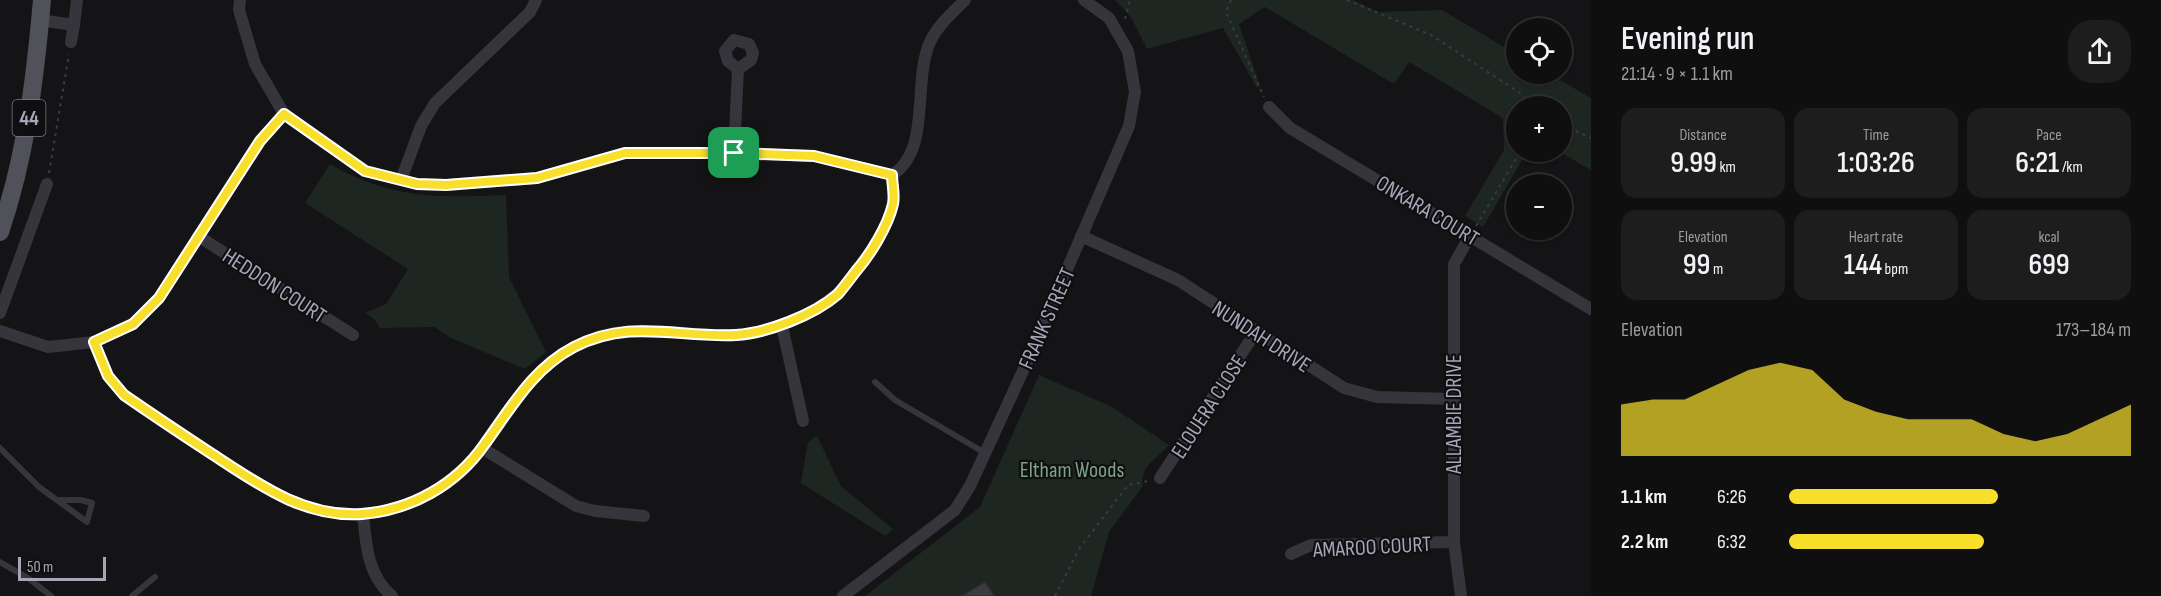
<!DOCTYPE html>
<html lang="en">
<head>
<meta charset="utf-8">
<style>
  body { margin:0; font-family:"Sofia Sans Condensed",sans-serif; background:#1d1d1e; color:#f1f3f6; height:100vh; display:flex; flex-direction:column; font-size:22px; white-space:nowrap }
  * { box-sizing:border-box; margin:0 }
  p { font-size:20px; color:#9b9c9f }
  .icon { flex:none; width:33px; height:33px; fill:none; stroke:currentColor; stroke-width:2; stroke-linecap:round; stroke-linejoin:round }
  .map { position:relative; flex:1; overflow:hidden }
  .panel { display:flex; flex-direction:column; background:#0f0f10; width:570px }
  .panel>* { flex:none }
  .controls { position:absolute; left:1506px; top:18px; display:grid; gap:12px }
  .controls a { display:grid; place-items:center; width:66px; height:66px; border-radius:50%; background:#0f0f10; box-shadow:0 2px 4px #0004,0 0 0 2px #2f2f30; font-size:30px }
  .scale { position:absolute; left:18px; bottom:15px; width:88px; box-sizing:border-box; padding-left:6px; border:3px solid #a5a7b7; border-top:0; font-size:16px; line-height:21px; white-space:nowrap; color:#a5a7b7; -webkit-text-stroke:4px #0f0f11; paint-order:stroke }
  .pin { position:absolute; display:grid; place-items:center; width:51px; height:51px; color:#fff; margin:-26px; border-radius:12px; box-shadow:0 3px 9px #0006 }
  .round { display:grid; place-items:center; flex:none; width:63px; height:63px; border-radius:24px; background:#1d1d1e }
  .headline { display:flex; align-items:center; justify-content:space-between; height:102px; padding:0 30px }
  h1 { font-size:33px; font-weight:600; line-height:45px }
  .figures { display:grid; grid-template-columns:repeat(3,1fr); gap:9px; height:102px; padding:6px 30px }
  .figures div { display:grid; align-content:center; border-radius:15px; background:#1d1d1e; text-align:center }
  .figures b { font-size:30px; font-weight:600 }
  .figures small { font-size:16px; font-weight:400 }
  .figures p { font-size:16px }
  .chart { height:168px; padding:12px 30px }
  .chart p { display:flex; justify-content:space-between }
  .chart svg { width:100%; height:108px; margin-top:6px; fill:#f7df2b; opacity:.7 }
  ul { padding:0 30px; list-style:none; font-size:20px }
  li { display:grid; grid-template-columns:96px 72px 1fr; align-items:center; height:45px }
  li i { height:15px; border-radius:8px; background:#f7df2b }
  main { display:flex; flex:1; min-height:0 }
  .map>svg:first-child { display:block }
  .green { fill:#1e2621 }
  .building { fill:#3c3b41; stroke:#2f2e32; stroke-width:1.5 }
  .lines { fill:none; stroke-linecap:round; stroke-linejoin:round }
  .path { stroke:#3b3b42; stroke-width:2; stroke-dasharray:3 4.5; stroke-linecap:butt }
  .lane { stroke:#35353b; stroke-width:6 }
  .street { stroke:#35353b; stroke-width:12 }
  .primary { stroke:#51515a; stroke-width:18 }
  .route-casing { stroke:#fff; stroke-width:12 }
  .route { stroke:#f7df2b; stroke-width:8 }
  .labels { text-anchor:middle; stroke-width:4.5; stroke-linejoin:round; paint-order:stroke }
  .shield { fill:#0f0f11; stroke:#787985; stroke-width:1.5 }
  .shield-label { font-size:21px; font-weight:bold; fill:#a5a7b7 }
  .street-label { font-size:22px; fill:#a5a7b7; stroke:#0f0f11 }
  .park-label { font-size:22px; fill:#7ca287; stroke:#0f0f11 }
</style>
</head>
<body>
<main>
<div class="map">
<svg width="1591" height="596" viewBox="0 0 1591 596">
  <rect width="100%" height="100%" fill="#141416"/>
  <g class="green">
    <path d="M1115,0H1353L1378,12L1442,10L1516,54V74H1550L1591,98V170L1560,152L1562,106H1516V152H1540L1522,160L1483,227L1465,216L1504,150L1503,118L1409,62L1394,84L1265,7L1239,24L1260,86L1257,88L1223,28L1147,49L1131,17Z"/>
    <path d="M330,164C390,199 438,198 506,195L509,277L546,352L525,369L451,338L434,327L380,328L374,319L365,313L386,304L408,269L305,203Z"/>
    <path d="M1039,375L1112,407L1169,445C1158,459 1140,464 1143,486L1109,532L1091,596H865L980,507Z"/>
    <path d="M817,436L841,486L893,529L885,536L801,483L808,442Z"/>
  </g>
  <path class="building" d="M985,582L994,596H962Z"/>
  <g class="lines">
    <g class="path">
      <path d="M1231,0L1226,12L1264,97"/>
      <path d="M1347,0L1431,35L1520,93L1531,106"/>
      <path d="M1125,19L1130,0"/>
      <path d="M1562,125L1591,138"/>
      <path d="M49,173L69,54"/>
      <path d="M1476,226L1520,152"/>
      <path d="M1055,596L1079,549L1128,485L1148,481"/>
    </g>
    <g class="lane">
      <path d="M875,382L895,400L985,453"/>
      <path d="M0,448L39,487L87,522L92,503L81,500H59"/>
      <path d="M0,562L28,578L51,596"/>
      <path d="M132,596L155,577"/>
    </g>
    <g class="street">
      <path d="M240,0L239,10L255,64L284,114L365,171L417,184L446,185L537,178L625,153H734L814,156L892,175"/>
      <path d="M40,20L74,25L77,0"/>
      <path d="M734,40L749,44L753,53L751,60L738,69L728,61L725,51Z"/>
      <path d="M71,42L74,25"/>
      <path d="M1269,107L1290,128L1591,309"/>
      <path d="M734,153L738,69"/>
      <path d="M892,175C932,150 912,82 930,42C938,25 952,13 965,0"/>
      <path d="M401,180L421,126L435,103L530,12L536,0"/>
      <path d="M198,236L353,335"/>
      <path d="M1081,236L1178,280L1344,388L1377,397L1453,399"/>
      <path d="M0,313L47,184"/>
      <path d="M782,326L803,421"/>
      <path d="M0,331L48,347L94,342L133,324L159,298L260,141L284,114"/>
      <path d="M94,342L108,376L124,395C152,414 180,433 208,451C255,482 302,518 362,514C411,510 456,485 484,445C511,408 532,369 574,347C630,317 678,338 736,335C767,333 814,315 837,294C844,288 850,279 856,271C870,255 888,226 893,204C895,195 892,184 892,175"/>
      <path d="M482,448L576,506L595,511L644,516"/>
      <path d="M1160,478L1255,333"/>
      <path d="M363,514C366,544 367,575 392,596"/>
      <path d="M1291,554L1311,545L1454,542"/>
      <path d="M843,596L955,510L970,486L1027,362L1129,126L1135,92L1128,51L1109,18L1084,0"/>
      <path d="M1461,596L1454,542V264L1470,236"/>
    </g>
    <path class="primary" d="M0,232C26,156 35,79 42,0"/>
  </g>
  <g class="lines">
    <defs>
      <path id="route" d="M284,114L365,171L417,184L446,185L537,178L625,153H734L814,156L892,175C892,184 895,195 893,204C888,226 870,255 856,271C850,279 844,287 838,294C814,315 767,333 736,335C678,338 630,318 574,347C532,369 511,408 484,445C456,485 411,510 362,514C304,518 258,484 212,454C183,435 153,415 124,395L108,376L94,342L133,324L159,298L260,141Z"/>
    </defs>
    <use href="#route" class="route-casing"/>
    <use href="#route" class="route"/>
  </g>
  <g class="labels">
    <rect class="shield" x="12.5" y="100" width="33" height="36" rx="4.5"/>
    <g class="shield-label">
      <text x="29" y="125">44</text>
    </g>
    <g class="street-label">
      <text transform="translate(1428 210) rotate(31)" y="8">ONKARA COURT</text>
      <text transform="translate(275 285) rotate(33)" y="8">HEDDON COURT</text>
      <text transform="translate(1046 318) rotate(-66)" y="8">FRANK STREET</text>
      <text transform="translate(1262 336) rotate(33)" y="8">NUNDAH DRIVE</text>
      <text transform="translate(1208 406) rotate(-57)" y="8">ELOUERA CLOSE</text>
      <text transform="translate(1453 414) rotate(-90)" y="8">ALLAMBIE DRIVE</text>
      <text transform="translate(1372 546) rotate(-3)" y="8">AMAROO COURT</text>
    </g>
    <g class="park-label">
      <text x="1072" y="477">Eltham Woods</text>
    </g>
  </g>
</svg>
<div class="controls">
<a><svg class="icon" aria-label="locate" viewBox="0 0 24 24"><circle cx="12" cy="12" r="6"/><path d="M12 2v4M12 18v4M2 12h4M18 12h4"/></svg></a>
<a>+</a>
<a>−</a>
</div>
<div class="scale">50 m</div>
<div class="pin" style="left:734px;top:153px;background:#1e9e55"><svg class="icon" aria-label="arrive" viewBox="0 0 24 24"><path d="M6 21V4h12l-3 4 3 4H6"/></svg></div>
</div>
<section class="panel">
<div class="headline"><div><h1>Evening run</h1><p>21:14 · 9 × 1.1 km</p></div><a class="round"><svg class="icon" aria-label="share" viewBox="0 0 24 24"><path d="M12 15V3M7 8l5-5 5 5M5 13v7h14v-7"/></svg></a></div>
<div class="figures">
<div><p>Distance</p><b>9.99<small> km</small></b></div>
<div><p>Time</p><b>1:03:26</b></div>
<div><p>Pace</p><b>6:21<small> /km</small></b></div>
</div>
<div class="figures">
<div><p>Elevation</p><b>99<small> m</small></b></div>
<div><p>Heart rate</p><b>144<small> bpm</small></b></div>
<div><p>kcal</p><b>699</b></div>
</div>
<div class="chart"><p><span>Elevation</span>173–184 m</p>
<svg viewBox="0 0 160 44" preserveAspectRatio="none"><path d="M0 44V23L10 21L20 21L30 15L40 9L50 6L60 9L70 21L80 26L90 29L100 29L110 29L120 35L130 38L140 35L150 29L160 23V44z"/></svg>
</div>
<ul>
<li><b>1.1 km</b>6:26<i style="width:61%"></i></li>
<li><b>2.2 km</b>6:32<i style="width:57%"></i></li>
</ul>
</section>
</main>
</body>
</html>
